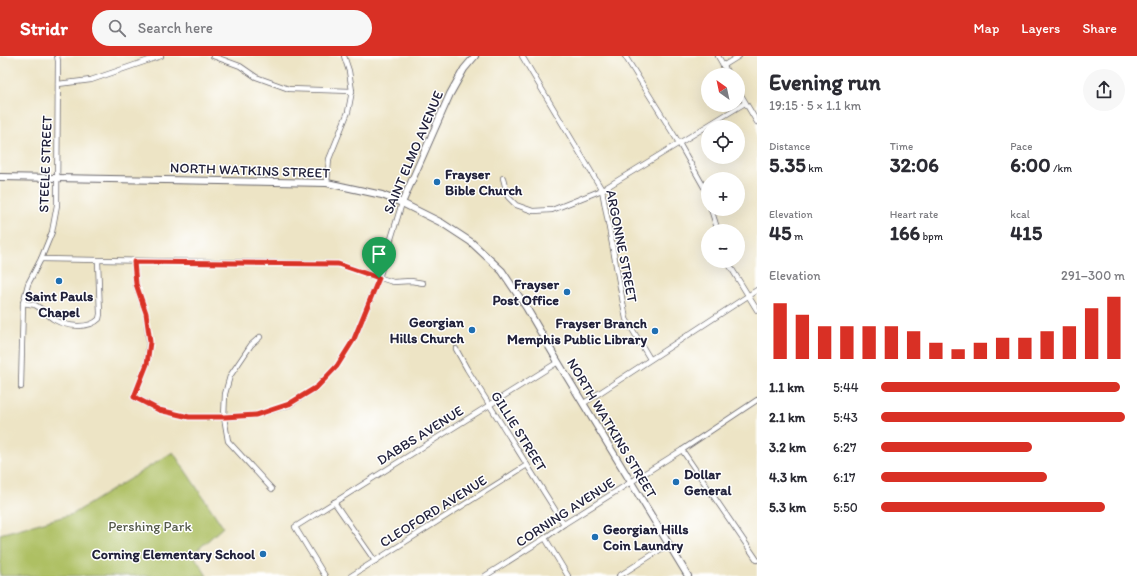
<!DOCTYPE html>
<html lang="en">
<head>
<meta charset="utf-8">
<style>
  body { margin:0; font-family:Itim,sans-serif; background:#f7f7f7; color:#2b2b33; height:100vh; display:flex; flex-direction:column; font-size:15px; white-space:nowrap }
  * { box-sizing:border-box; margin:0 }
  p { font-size:13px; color:#7c7c81 }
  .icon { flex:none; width:22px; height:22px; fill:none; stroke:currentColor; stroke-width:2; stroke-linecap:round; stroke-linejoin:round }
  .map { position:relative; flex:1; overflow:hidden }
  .sheet { display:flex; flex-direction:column; background:#fff; width:380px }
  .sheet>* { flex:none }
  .needle { width:26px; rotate:327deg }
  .fabs { position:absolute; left:701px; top:12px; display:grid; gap:8px }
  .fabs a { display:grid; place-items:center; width:44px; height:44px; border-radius:50%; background:#fff; box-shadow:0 4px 16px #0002; font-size:20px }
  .pin { position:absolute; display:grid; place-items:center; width:34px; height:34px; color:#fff; margin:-41px -17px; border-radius:50% 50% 50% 0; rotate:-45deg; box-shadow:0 0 4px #0007 }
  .pin .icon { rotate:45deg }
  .round { display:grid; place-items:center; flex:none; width:42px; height:42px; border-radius:21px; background:#f7f7f7 }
  .overview { display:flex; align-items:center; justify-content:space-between; height:68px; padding:0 12px }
  h1 { font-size:22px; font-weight:700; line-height:30px }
  .stats { display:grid; grid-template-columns:repeat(3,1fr); gap:6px; height:68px; padding:4px 12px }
  .stats div { display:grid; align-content:center }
  .stats b { font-size:20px; font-weight:700 }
  .stats small { font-size:11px; font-weight:400 }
  .stats p { font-size:11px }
  .chart { height:112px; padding:8px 12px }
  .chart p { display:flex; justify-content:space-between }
  .chart svg { width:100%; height:72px; margin-top:4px; stroke:#d93025; stroke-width:6 }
  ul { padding:0 12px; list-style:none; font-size:13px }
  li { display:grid; grid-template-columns:64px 48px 1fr; align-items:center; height:30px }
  li i { height:10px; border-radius:5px; background:#d93025 }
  header { display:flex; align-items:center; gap:24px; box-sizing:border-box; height:56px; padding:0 20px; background:#d93025; color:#fff }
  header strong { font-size:19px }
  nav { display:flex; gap:22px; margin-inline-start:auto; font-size:14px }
  .search { width:280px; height:36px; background:#f7f7f7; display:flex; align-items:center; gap:10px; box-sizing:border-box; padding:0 14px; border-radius:22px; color:#7c7c81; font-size:15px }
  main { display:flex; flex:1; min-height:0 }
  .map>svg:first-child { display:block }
  .green { fill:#aec064; stroke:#687150 }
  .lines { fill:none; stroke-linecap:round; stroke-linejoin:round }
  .minor-casing { stroke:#69666b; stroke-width:6 }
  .major-casing { stroke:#69666b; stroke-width:8 }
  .minor { stroke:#fff; stroke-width:4.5 }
  .major { stroke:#fff; stroke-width:6 }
  .route-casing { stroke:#fff; stroke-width:8 }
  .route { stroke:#d93025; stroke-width:5 }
  .poi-dot { fill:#1f6fb2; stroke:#fff; stroke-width:1.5 }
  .labels { text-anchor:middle; stroke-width:3; stroke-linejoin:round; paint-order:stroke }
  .street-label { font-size:14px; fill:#22223b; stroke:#fff }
  .poi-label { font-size:14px; font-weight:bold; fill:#22223b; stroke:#fff; text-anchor:end }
  .park-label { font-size:14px; fill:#535949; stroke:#fff }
</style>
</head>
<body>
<header>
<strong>Stridr</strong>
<div class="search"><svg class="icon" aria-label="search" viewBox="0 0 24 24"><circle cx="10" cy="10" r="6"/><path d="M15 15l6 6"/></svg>Search here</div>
<nav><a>Map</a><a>Layers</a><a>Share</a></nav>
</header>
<main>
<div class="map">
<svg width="757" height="520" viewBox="0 0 757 520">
  <rect width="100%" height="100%" fill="#fff"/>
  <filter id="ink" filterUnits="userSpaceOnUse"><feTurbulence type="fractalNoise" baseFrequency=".025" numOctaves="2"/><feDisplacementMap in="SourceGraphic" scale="8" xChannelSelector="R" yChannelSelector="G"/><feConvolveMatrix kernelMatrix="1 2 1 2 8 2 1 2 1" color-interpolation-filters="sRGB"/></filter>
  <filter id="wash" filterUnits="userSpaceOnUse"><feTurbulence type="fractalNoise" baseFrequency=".012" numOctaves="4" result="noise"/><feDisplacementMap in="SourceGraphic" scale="16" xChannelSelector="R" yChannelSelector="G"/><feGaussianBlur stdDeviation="0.9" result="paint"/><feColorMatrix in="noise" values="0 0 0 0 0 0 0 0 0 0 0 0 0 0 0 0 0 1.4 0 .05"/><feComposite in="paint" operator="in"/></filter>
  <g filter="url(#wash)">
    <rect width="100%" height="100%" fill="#ede4c5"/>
    <path class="green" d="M173,396L223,471L193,498L207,520H0V478L73,458Z"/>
  </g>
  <g filter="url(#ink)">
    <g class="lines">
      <defs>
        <g id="minor">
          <path d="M213,0L240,10L256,21L289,33L352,35"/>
          <path d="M522,0L602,134L626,263L650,303"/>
          <path d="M625,0L679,87L705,133L708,142"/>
          <path d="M718,0L729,19"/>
          <path d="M723,10L739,0"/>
          <path d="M58,28L91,24L161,0"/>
          <path d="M738,34L757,66"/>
          <path d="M503,122L508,141L516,149L533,155L552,154L602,134L745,47"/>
          <path d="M327,127L329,103L348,56L352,35L349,15L344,0"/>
          <path d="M711,153L718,175"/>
          <path d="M41,203L338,208L393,226L411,225L423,227"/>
          <path d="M727,205L757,254"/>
          <path d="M134,206L136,229L146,257L149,286L147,308L134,341L159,354L189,361H224L256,359L289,349L317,331L337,310L354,283L379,222L402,147"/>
          <path d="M23,247C27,248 32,248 35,249C43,253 48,260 55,264C67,271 89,273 99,263L100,258L98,205"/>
          <path d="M260,281L251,289L230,320L225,338L224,361L228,385L272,433"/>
          <path d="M456,293L467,313L564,468"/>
          <path d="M21,331L23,247L28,228L41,203L52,176L57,149L58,5L57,0"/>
          <path d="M584,347L757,234"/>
          <path d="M682,394L757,504"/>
          <path d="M334,446L375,505"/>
          <path d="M545,482L568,520"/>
          <path d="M325,520L295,471L558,306"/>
          <path d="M351,520L527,409"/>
          <path d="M485,520L545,482L564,468L682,394L757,344"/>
          <path d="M619,520L669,488"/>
        </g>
        <g id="major">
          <path d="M0,121L327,127L382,139L402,147L442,167L471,186L502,215L526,251L558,306L688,520"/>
          <path d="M402,147L450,38L464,13L475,0"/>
        </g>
      </defs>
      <use href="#minor" class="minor-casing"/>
      <use href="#major" class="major-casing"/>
      <use href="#minor" class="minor"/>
      <use href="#major" class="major"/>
    </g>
  </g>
  <g class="lines" filter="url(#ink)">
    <defs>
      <path id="route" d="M134,206L338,208L379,222L354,283L337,310L317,331L289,348L256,359L224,361H189L159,354L134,341L147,308L150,286L146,257L136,228Z"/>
    </defs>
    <use href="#route" class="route-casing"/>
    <use href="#route" class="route"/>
  </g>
  <g class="poi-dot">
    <circle cx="437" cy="126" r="4"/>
    <circle cx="59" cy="225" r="4"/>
    <circle cx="567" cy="236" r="4"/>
    <circle cx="472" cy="274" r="4"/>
    <circle cx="655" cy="275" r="4"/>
    <circle cx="676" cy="426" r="4"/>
    <circle cx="595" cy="481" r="4"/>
    <circle cx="263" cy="498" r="4"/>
  </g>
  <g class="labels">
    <g class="street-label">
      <text transform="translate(413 96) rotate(-67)" y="5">SAINT ELMO AVENUE</text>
      <text transform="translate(45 108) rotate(-88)" y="5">STEELE STREET</text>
      <text transform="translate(250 114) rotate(2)" y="5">NORTH WATKINS STREET</text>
      <text transform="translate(622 190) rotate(79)" y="5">ARGONNE STREET</text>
      <text transform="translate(612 372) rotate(59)" y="5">NORTH WATKINS STREET</text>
      <text transform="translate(519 375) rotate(58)" y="5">GILLIE STREET</text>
      <text transform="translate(420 379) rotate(-32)" y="5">DABBS AVENUE</text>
      <text transform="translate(433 455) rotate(-32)" y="5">CLEOFORD AVENUE</text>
      <text transform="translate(565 456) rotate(-33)" y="5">CORNING AVENUE</text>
    </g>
    <g class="poi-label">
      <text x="445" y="123" text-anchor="start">Frayser<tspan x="445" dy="16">Bible Church</tspan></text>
      <text x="559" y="233">Frayser<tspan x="559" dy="16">Post Office</tspan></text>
      <text x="59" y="245" text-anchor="middle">Saint Pauls<tspan x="59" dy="16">Chapel</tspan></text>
      <text x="464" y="271">Georgian<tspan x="464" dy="16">Hills Church</tspan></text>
      <text x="647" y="272">Frayser Branch<tspan x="647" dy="16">Memphis Public Library</tspan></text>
      <text x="684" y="423" text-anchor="start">Dollar<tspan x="684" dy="16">General</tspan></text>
      <text x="603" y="478" text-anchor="start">Georgian Hills<tspan x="603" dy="16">Coin Laundry</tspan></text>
      <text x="255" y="503">Corning Elementary School</text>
    </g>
    <g class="park-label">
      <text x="150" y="475">Pershing Park</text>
    </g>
  </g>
</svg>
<div class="fabs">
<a><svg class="needle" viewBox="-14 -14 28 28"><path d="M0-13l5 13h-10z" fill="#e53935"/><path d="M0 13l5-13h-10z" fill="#7c7c81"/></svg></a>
<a><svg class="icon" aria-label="locate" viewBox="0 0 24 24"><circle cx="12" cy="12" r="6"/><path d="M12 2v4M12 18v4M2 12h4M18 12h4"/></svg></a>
<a>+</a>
<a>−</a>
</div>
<div class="pin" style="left:379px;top:222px;background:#1e9e55"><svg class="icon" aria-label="arrive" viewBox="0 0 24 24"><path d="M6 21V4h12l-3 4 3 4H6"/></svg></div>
</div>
<section class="sheet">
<div class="overview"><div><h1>Evening run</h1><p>19:15 · 5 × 1.1 km</p></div><a class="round"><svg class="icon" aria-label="share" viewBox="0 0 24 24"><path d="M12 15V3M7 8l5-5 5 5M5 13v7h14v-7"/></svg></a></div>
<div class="stats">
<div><p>Distance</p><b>5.35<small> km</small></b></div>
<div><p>Time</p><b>32:06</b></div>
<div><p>Pace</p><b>6:00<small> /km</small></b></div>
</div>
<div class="stats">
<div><p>Elevation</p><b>45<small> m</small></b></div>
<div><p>Heart rate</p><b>166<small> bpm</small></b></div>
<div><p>kcal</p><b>415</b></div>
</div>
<div class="chart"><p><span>Elevation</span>291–300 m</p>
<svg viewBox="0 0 160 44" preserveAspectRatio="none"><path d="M5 44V10M15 44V17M25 44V24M35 44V24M45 44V24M55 44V24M65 44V27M75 44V34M85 44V38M95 44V34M105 44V31M115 44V31M125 44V27M135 44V24M145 44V13M155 44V6"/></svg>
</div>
<ul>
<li><b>1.1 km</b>5:44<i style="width:98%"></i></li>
<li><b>2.1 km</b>5:43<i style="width:100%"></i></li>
<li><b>3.2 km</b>6:27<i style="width:62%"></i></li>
<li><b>4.3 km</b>6:17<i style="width:68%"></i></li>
<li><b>5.3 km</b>5:50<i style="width:92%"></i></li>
</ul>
</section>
</main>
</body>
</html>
